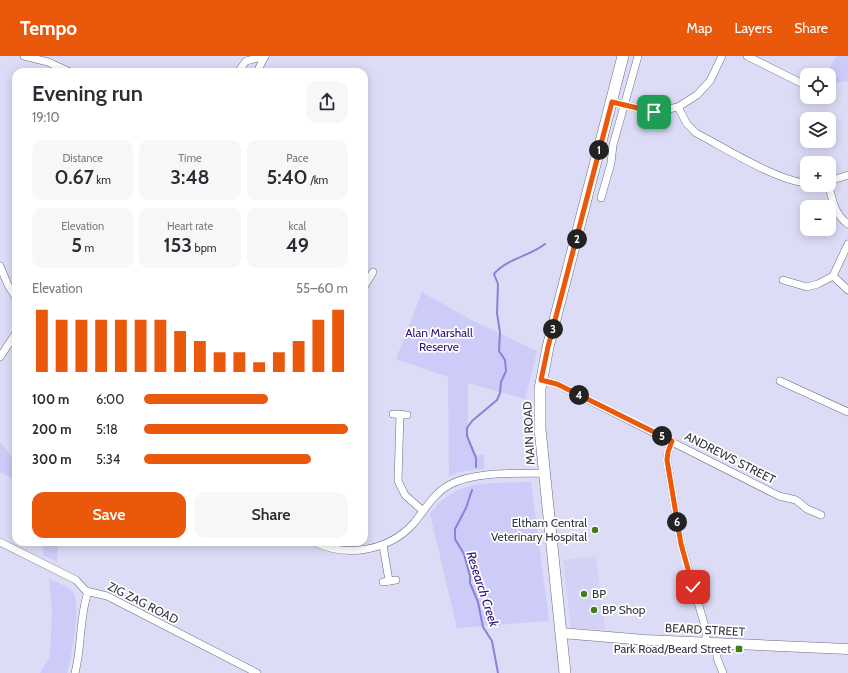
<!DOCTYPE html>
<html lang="en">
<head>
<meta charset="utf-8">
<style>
  body { margin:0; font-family:Cabin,sans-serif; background:#f7f7f7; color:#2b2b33; height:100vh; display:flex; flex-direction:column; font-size:15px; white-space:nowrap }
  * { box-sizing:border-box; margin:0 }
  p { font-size:13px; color:#7c7c81 }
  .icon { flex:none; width:22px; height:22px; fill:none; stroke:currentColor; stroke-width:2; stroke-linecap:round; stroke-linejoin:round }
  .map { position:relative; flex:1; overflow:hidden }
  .panel { position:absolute; left:12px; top:12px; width:356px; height:478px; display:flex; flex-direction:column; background:#fff; border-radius:12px; box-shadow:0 2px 10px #0003 }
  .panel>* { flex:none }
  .fabs { position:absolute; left:800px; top:12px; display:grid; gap:8px }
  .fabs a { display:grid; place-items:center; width:36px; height:36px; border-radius:8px; background:#fff; box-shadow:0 2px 10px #0003; font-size:20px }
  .pin { position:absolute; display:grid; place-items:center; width:34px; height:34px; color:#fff; margin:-17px; border-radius:8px; box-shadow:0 2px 6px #0006 }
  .km { position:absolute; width:20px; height:20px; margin:-10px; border-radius:50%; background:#222; color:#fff; font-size:11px; line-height:20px; text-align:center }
  .round { display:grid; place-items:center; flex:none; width:42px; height:42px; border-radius:12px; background:#f7f7f7 }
  .overview { display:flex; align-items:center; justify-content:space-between; height:68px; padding:0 20px }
  h1 { font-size:22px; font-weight:600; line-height:30px }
  .figures { display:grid; grid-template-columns:repeat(3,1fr); gap:6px; height:68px; padding:4px 20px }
  .figures div { display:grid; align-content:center; border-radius:10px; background:#f7f7f7; text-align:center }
  .figures b { font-size:20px; font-weight:600 }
  .figures small { font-size:11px; font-weight:400 }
  .figures p { font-size:11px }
  .chart { height:112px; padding:8px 20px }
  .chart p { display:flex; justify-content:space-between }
  .chart svg { width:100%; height:72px; margin-top:4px; stroke:#ea580c; stroke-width:6 }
  .action { display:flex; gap:8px; margin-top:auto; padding:8px 20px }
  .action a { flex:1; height:46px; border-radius:12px; background:#ea580c; color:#fff; font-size:16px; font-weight:600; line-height:46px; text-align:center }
  .action a+a { background:#f7f7f7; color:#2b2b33 }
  ul { padding:0 20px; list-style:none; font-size:13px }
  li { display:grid; grid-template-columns:64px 48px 1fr; align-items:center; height:30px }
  li i { height:10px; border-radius:5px; background:#ea580c }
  header { display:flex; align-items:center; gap:24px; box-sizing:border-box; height:56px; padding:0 20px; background:#ea580c; color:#fff }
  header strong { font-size:19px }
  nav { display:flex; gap:22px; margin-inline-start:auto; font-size:14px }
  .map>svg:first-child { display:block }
  .built { fill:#d3d2f4 }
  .green { fill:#cdcbf8 }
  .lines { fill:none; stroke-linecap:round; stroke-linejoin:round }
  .stream { stroke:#8982d6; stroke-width:2 }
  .street-casing { stroke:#6c6c83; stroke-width:8 }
  .secondary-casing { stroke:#6c6c83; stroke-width:11 }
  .primary-casing { stroke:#6c6c83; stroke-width:12 }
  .street { stroke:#fff; stroke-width:7 }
  .secondary { stroke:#fff; stroke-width:10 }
  .primary { stroke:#fff; stroke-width:11 }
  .route-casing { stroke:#fff; stroke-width:8 }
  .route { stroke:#ea580c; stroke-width:5 }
  .poi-dot { fill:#407e1b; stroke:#fff; stroke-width:1.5 }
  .labels { text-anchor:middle; stroke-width:3.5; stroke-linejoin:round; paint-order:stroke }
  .park-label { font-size:12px; fill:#301377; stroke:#fff }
  .street-label { font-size:12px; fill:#353540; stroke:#fff }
  .poi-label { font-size:12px; fill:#353540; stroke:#fff; text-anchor:end }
  .water-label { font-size:13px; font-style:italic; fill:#2e0f75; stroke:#fff }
</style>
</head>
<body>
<header>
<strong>Tempo</strong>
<nav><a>Map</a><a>Layers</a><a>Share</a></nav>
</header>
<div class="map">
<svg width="848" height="617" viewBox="0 0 848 617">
  <rect width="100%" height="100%" fill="#dcdcf7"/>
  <path class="built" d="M596,500L605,574L571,572L563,504Z"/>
  <g class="green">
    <path d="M836,0H848V25L829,28V19H821L828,15Z"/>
    <path d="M422,236L473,265L537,295L525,343L468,327V380L476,399H484V413L458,416L449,420L448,321L396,303Z"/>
    <path d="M0,386L16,406V428L10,421L0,416Z"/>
    <path d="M531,426L549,565L457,572L430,458C457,421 490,428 531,426Z"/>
    <path d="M43,486H58L57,506L43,499Z"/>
    <path d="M49,523C56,526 68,530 73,536C82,548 71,603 67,617H40L50,600L52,554Z"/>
  </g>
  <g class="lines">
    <g class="stream">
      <path d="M476,411V402L467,380V372L472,365L497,344L500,337L501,326L506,315L505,304L499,295L500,277L497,257L498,228L494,218C506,203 530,200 545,188"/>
      <path d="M472,434L466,452L455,473V483L464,498L470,520V527L478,546L483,571L492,585L498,617"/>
    </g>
    <defs>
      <g id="street">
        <path d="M24,0L48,6L70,16"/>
        <path d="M747,0L807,30"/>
        <path d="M238,16L246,5L265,0"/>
        <path d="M257,16L265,0"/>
        <path d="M612,46L654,56L678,51L697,39L710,25L722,0"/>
        <path d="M678,51L687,68L696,77C725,92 777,125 807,127"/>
        <path d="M829,125L848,119"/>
        <path d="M829,129C832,144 835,159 848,168"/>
        <path d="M601,142L611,107L613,89L638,0"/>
        <path d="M0,210L8,229L16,242"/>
        <path d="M833,220L848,234"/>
        <path d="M783,224L807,231L818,228L833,220L848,188"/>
        <path d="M364,231L373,216"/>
        <path d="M0,301L16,277"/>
        <path d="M541,324L557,328L779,440L796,444L807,453L821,459"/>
        <path d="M780,325L848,356"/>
        <path d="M393,358L407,359"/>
        <path d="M400,358L398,425L405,439L423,455"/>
        <path d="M672,385L668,396L667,404L681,488L706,574V587"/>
        <path d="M0,486L76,524L86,535L107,540L257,617"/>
        <path d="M314,486C347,502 389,495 414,467C425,454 433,438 449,429C474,415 516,418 545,417"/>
        <path d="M383,489L389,525"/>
        <path d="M383,526L396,524"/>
        <path d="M717,587V602L723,617"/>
        <path d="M75,617C82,590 79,562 88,536"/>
      </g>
      <path id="secondary" d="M561,577L645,584L848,593"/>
      <path id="primary" d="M565,617L540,373V333L548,291L623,0"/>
    </defs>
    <use href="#street" class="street-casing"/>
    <use href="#secondary" class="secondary-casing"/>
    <use href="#primary" class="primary-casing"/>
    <use href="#street" class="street"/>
    <use href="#secondary" class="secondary"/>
    <use href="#primary" class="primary"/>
  </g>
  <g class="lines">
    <defs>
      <path id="route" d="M654,56L612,46L548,291L541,324L557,328L672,385L668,396L667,404L681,488L693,531"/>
    </defs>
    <use href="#route" class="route-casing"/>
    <use href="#route" class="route"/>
  </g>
  <g class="poi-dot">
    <circle cx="595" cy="474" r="4"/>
    <circle cx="584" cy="538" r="4"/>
    <circle cx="594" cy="554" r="4"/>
    <rect x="735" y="589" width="8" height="8" rx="2"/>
  </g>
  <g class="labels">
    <g class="park-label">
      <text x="439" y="281">Alan Marshall<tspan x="439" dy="14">Reserve</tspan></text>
    </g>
    <g class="street-label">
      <text transform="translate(529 377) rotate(-93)" y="4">MAIN ROAD</text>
      <text transform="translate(730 402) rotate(27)" y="4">ANDREWS STREET</text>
      <text transform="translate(143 547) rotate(27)" y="4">ZIG ZAG ROAD</text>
      <text transform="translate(705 574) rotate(3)" y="4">BEARD STREET</text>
    </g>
    <g class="poi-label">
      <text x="587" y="471">Eltham Central<tspan x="587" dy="14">Veterinary Hospital</tspan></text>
      <text x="592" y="542" text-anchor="start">BP</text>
      <text x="602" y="558" text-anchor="start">BP Shop</text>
      <text x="731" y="597">Park Road/Beard Street</text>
    </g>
    <g class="water-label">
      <text transform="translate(483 533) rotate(72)" y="5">Research Creek</text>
    </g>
  </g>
</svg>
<div class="fabs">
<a><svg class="icon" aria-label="locate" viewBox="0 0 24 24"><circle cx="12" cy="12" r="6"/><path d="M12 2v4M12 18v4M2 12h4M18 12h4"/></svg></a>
<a><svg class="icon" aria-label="layers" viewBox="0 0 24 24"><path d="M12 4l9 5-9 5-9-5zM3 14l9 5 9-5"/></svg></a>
<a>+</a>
<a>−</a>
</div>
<div class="pin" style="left:654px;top:56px;background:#1e9e55"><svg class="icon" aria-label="arrive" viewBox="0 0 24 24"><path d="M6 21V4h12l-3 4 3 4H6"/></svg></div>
<div class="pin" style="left:693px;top:531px;background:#d93025"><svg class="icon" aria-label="check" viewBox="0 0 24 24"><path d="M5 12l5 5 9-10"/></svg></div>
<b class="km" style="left:599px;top:94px">1</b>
<b class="km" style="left:577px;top:183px">2</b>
<b class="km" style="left:553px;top:273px">3</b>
<b class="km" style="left:579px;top:339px">4</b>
<b class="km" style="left:662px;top:380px">5</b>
<b class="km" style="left:677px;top:466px">6</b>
<section class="panel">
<div class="overview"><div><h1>Evening run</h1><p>19:10</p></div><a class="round"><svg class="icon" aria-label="share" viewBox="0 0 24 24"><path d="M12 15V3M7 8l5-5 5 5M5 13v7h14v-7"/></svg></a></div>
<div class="figures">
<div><p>Distance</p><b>0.67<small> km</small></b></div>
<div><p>Time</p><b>3:48</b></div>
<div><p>Pace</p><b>5:40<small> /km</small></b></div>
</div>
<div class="figures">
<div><p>Elevation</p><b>5<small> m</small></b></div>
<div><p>Heart rate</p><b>153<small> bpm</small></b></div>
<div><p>kcal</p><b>49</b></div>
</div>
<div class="chart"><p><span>Elevation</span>55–60 m</p>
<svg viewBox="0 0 160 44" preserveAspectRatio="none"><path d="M5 44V6M15 44V12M25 44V12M35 44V12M45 44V12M55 44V12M65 44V12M75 44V19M85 44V25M95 44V32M105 44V32M115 44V38M125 44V32M135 44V25M145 44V12M155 44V6"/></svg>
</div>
<ul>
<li><b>100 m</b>6:00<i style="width:61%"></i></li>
<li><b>200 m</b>5:18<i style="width:100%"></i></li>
<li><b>300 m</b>5:34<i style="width:82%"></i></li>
</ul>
<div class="action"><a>Save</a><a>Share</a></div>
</section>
</div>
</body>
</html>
